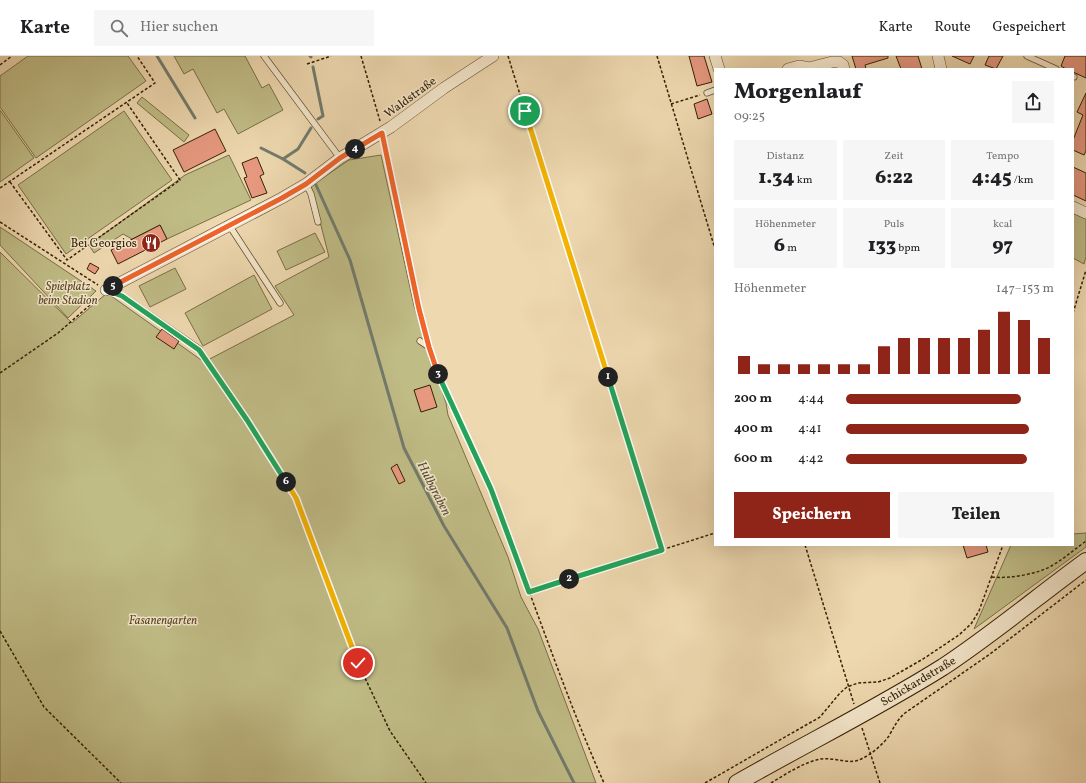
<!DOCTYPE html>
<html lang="de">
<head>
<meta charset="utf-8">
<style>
  body { margin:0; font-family:Vollkorn,serif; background:#f6f6f6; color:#202124; height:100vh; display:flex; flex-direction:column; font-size:15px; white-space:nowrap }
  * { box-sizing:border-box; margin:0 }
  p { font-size:13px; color:#757577 }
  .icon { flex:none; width:22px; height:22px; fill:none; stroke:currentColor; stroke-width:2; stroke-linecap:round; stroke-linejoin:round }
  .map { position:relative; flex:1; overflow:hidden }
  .panel { position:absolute; left:714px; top:12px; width:360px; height:478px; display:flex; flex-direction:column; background:#fff; border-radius:0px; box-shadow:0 4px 16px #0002 }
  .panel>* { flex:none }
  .pin { position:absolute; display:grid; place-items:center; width:34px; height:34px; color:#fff; margin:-17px; border:2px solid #fff; border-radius:50%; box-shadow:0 1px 4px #0007 }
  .km { position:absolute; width:20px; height:20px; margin:-10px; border-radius:50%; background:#222; color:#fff; font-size:11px; line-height:20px; text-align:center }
  .round { display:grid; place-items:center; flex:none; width:42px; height:42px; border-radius:0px; background:#f6f6f6 }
  .head { display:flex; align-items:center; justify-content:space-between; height:68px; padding:0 20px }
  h1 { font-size:22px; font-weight:800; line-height:30px }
  .figures { display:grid; grid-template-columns:repeat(3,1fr); gap:6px; height:68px; padding:4px 20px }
  .figures div { display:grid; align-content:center; border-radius:0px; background:#f6f6f6; text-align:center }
  .figures b { font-size:20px; font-weight:800 }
  .figures small { font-size:11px; font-weight:400 }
  .figures p { font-size:11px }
  .chart { height:112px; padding:8px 20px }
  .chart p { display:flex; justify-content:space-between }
  .chart svg { width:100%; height:72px; margin-top:4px; stroke:#8f2418; stroke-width:6 }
  .primary-button { display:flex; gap:8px; margin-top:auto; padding:8px 20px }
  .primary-button a { flex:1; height:46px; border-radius:0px; background:#8f2418; color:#fff; font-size:16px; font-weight:800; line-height:46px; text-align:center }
  .primary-button a+a { background:#f6f6f6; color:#202124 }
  ul { padding:0 20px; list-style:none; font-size:13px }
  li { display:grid; grid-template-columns:64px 48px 1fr; align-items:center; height:30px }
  li i { height:10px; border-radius:5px; background:#8f2418 }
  header { display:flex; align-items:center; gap:24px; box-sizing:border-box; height:56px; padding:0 20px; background:#fff; border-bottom:1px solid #e0e0e0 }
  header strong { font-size:19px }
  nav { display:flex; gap:22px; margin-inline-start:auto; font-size:14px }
  .search { width:280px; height:36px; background:#f6f6f6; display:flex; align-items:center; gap:10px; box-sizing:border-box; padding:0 14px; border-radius:0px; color:#757577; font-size:15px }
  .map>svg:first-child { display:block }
  .green { fill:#c0bc86; stroke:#7a6e46 }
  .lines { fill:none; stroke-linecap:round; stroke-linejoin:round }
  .stream { stroke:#727b6d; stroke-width:3 }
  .building { fill:#e79980; stroke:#352005 }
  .lane-casing { stroke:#634e30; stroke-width:7 }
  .street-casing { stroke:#634e30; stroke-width:12 }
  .secondary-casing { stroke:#352005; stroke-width:18 }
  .path { stroke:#352005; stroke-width:1.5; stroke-dasharray:3 2; stroke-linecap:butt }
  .lane { stroke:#f4e6cb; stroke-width:5.5 }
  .street { stroke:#f4e6cb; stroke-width:11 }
  .secondary { stroke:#f4e6cb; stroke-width:16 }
  .split-1-casing { stroke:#fff; stroke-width:8 }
  .split-2-casing { stroke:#fff; stroke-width:8 }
  .split-3-casing { stroke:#fff; stroke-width:8 }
  .split-4-casing { stroke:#fff; stroke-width:8 }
  .split-5-casing { stroke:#fff; stroke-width:8 }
  .split-6-casing { stroke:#fff; stroke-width:8 }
  .split-7-casing { stroke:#fff; stroke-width:8 }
  .split-1 { stroke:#f5b400; stroke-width:5 }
  .split-2 { stroke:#22a559; stroke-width:5 }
  .split-3 { stroke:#22a559; stroke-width:5 }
  .split-4 { stroke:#f0652b; stroke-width:5 }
  .split-5 { stroke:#f0652b; stroke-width:5 }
  .split-6 { stroke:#22a559; stroke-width:5 }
  .split-7 { stroke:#f5b400; stroke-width:5 }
  .labels { text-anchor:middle; stroke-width:3; stroke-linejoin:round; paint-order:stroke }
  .street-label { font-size:12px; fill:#352005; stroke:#f4e6cb }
  .poi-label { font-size:12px; fill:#352005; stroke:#f4e6cb; text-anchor:end }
  .park-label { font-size:12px; font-style:italic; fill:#584725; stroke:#f4e6cb }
  .water-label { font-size:13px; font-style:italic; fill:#544e39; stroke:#f4e6cb }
</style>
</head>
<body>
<header>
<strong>Karte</strong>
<div class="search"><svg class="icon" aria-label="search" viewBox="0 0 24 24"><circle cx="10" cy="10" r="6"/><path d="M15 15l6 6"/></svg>Hier suchen</div>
<nav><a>Karte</a><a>Route</a><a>Gespeichert</a></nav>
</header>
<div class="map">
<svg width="1086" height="727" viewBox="0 0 1086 727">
  <rect width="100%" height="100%" fill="#eed8af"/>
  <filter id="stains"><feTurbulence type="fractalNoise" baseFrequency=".005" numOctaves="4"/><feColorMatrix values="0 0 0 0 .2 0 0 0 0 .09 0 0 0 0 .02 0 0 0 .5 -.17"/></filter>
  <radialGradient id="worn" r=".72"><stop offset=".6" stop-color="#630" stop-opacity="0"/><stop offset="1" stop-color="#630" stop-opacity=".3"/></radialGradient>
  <g class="green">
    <path d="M28,0H128L146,25L36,102L0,51V20Z"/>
    <path d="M174,0H245L262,32L269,28L283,54L238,78L224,53L217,57L193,13L184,18Z"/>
    <path d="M142,41L189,79L184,86L137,47Z"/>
    <path d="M0,54L34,102L0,126Z"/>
    <path d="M124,55L172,124L66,198L18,129Z"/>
    <path d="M229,99L251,144L167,183L160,169L132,183L123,178L94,197L89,189L185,119Z"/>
    <path d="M381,99L414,250L446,347L448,359L508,501L521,541L538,573L596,727H0V196L72,267L107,237L204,306L294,259L275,230L329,201L311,130L349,104Z"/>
    <path d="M1073,157L1086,163V201L1084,208L1073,202Z"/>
    <path d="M0,171L96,235L68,262L0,189Z"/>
    <path d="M315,177L325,196L286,214L277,195Z"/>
    <path d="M175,212L186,233L150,251L139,230Z"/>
    <path d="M254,219L272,253L203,290L185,257Z"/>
    <path d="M1086,477V491L974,573L1011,489H1073V478Z"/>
  </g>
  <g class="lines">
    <g class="stream">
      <path d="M157,0L195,62"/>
      <path d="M310,0L311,1"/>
      <path d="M313,11L323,60L318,63"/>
      <path d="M261,92L283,103L305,117"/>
      <path d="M283,103L298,93L311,72"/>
      <path d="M316,129L350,204L404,392L444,470L507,572L538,655L574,727"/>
    </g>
  </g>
  <g class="building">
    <path d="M689,0H704L712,26L697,30Z"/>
    <path d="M852,0H888V2L865,9L866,13H856Z"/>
    <path d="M896,0H918L922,13H901Z"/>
    <path d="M952,0H974L970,8Z"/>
    <path d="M989,0H1003L996,13L985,9Z"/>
    <path d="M1065,0H1086V22L1073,16V13H1066L1061,10Z"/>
    <path d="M1086,37V95L1084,99L1073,94V84L1083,59L1077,56Z"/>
    <path d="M707,43L712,58L698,63L694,48Z"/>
    <path d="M215,73L226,95L184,116L173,94Z"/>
    <path d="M257,101L264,118L260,120L267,137L252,142L244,122L247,121L242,107Z"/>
    <path d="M1073,111L1086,117V145L1073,139Z"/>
    <path d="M160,169L167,183L118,208L111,194Z"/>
    <path d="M90,207L99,212L95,218L87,213Z"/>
    <path d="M162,273L179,285L174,293L156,281Z"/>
    <path d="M430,329L437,351L421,356L414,334Z"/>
    <path d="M397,408L405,425L399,428L391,412Z"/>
    <path d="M963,489H986L988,496L967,502Z"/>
  </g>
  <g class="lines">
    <defs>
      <g id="lane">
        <path d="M264,0L340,102"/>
        <path d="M1027,0L1056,13"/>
        <path d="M1073,21H1074"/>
        <path d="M707,37L715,34"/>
        <path d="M382,77L419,253L429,291L434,308L452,350"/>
        <path d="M306,128L311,138L318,166"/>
        <path d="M229,169L280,247"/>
        <path d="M106,234L122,240L199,293"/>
        <path d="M420,285L429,291"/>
      </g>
      <g id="street">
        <path d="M715,0L719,13"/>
        <path d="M938,0L941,13"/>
        <path d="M788,13L799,10L809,12L832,6H839L843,9L844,13"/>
        <path d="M1073,151L1086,157"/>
        <path d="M106,234L282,142L306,128L340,102L391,71L444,32L493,0"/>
      </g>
      <path id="secondary" d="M737,727C805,688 876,653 943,611C993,578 1038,540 1086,505"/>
    </defs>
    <use href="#lane" class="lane-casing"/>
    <use href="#street" class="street-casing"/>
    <use href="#secondary" class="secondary-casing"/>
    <g class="path">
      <path d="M361,0L380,65"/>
      <path d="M508,0L662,494"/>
      <path d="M657,0L715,193"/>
      <path d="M307,8L331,0"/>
      <path d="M0,9L12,0"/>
      <path d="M671,48L700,39"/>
      <path d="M10,126L67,204L180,124L127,47"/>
      <path d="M0,132L155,27L137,0"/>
      <path d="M0,166L98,229"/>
      <path d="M1073,257L1086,214"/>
      <path d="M202,298L247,364L296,442L358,607L390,675L426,727"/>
      <path d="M0,317L58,277L98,242"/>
      <path d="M455,357C514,477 550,606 604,727"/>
      <path d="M805,489L854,648"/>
      <path d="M992,521C1009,523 1039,518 1053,509C1065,502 1075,493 1086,485"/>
      <path d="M529,536L715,477"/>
      <path d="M0,575L44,651L121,727"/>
      <path d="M862,672L880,727"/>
      <path d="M705,727L820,661L840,637L847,631L858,627L878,626L890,622L923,603L959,579L971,568L979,555L1003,489"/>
      <path d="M771,727C786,718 804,706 821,703C836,701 850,710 863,702C872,698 883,688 889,680C894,671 897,664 905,657L990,598L1086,524"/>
    </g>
    <use href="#lane" class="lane"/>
    <use href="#street" class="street"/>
    <use href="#secondary" class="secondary"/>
  </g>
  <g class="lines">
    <defs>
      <path id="split-1" d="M525,55L608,321"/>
      <path id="split-2" d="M569,523L662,494L608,321"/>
      <path id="split-3" d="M438,318L491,433L529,536L569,523"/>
      <path id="split-4" d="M355,93L382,77L419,253L429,291L438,318"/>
      <path id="split-5" d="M113,230L282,142L306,128L340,102L355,93"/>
      <path id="split-6" d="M113,230L106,234L122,240L199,294L247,364L286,426"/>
      <path id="split-7" d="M286,426L296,442L358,607"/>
    </defs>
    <use href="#split-1" class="split-1-casing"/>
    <use href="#split-2" class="split-2-casing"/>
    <use href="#split-3" class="split-3-casing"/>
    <use href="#split-4" class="split-4-casing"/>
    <use href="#split-5" class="split-5-casing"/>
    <use href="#split-6" class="split-6-casing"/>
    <use href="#split-7" class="split-7-casing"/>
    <use href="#split-1" class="split-1"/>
    <use href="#split-2" class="split-2"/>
    <use href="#split-3" class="split-3"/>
    <use href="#split-4" class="split-4"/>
    <use href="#split-5" class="split-5"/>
    <use href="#split-6" class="split-6"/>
    <use href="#split-7" class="split-7"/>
  </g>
  <defs>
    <symbol id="restaurant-disc" viewBox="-11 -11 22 22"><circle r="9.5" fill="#8f2418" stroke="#f4e6cb"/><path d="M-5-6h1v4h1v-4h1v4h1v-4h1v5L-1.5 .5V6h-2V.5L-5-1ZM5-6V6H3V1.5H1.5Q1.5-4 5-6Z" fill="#fff"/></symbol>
  </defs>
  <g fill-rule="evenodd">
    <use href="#restaurant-disc" x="140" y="176" width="22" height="22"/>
  </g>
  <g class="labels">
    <g class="street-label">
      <text transform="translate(410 41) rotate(-36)" y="4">Waldstraße</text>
      <text transform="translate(918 625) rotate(-31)" y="4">Schickardstraße</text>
    </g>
    <g class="poi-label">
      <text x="137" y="191">Bei Georgios</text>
    </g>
    <g class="park-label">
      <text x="68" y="234">Spielplatz<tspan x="68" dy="14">beim Stadion</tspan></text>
      <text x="163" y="568">Fasanengarten</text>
    </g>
    <g class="water-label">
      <text transform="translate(435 432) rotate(63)" y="5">Hulbgraben</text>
    </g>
  </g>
  <rect width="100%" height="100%" filter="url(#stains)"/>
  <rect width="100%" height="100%" fill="url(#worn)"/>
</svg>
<div class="pin" style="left:525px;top:55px;background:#1e9e55"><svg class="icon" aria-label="arrive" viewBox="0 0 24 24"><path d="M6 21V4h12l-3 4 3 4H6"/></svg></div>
<div class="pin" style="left:358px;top:607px;background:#d93025"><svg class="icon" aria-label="check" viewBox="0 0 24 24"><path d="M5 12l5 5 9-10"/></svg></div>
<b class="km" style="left:608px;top:321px">1</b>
<b class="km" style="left:569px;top:523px">2</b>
<b class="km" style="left:438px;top:318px">3</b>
<b class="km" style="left:355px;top:93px">4</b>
<b class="km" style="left:113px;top:230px">5</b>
<b class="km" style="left:286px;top:426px">6</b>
<section class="panel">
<div class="head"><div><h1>Morgenlauf</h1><p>09:25</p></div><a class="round"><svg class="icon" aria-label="share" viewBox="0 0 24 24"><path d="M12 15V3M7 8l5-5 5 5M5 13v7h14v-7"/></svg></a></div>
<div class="figures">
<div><p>Distanz</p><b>1.34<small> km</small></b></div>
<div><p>Zeit</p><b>6:22</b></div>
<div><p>Tempo</p><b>4:45<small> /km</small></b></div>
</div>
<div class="figures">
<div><p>Höhenmeter</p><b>6<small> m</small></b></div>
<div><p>Puls</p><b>133<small> bpm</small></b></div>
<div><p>kcal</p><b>97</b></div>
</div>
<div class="chart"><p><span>Höhenmeter</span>147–153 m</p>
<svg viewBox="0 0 160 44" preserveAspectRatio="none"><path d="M5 44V33M15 44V38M25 44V38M35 44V38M45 44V38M55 44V38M65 44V38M75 44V27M85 44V22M95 44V22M105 44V22M115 44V22M125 44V17M135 44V6M145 44V11M155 44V22"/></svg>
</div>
<ul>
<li><b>200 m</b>4:44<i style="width:84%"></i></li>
<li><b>400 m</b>4:41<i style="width:88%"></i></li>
<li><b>600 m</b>4:42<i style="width:87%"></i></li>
</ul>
<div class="primary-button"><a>Speichern</a><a>Teilen</a></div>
</section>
</div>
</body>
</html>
